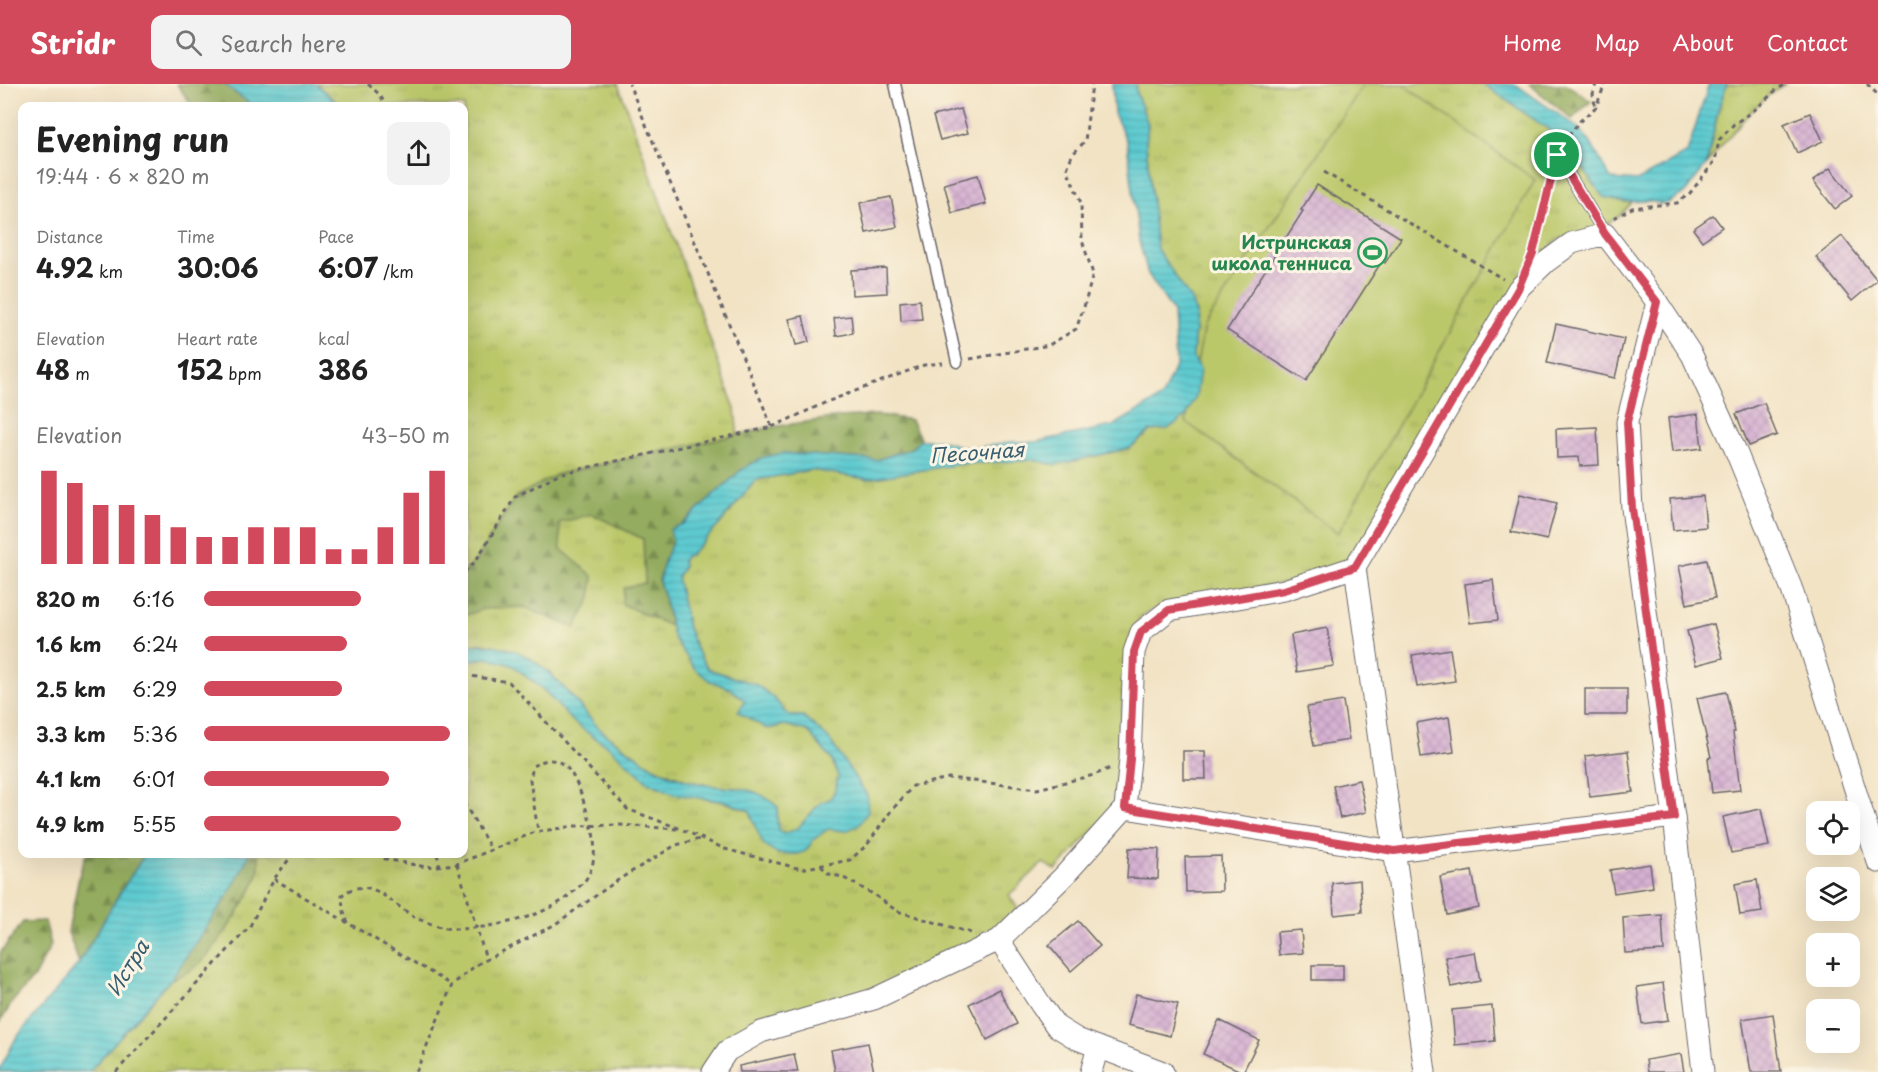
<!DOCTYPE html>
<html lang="en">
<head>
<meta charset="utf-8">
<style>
  body { margin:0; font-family:"Playpen Sans",sans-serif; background:#f2f2f2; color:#222; height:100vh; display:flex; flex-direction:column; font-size:22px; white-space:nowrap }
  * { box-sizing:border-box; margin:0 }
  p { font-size:20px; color:#767676 }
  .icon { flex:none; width:33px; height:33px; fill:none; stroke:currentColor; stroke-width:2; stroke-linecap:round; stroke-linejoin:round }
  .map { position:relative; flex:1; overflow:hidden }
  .sheet { position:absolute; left:18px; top:18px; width:450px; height:756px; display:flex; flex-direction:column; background:#fff; border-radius:12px; box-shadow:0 6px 24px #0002 }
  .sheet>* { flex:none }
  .controls { position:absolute; left:1806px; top:717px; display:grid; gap:12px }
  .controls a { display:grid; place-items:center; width:54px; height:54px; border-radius:12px; background:#fff; box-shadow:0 6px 24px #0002; font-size:30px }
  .pin { position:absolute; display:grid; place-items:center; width:51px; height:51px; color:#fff; margin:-26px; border:3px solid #fff; border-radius:50%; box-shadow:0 2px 6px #0007 }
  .round { display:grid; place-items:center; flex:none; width:63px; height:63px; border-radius:12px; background:#f2f2f2 }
  .summary { display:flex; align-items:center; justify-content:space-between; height:102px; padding:0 18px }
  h1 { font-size:33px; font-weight:700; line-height:45px }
  .stats { display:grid; grid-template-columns:repeat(3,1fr); gap:9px; height:102px; padding:6px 18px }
  .stats div { display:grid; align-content:center }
  .stats b { font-size:26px; font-weight:700 }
  .stats small { font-size:16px; font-weight:400 }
  .stats p { font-size:16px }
  .chart { height:168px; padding:12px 18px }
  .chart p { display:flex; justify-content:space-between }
  .chart svg { width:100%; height:108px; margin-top:6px; stroke:#d1495b; stroke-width:6 }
  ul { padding:0 18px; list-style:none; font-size:20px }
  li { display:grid; grid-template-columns:96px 72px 1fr; align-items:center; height:45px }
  li i { height:15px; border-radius:8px; background:#d1495b }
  header { display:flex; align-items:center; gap:36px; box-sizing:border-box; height:84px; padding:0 30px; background:#d1495b; color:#fff }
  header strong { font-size:28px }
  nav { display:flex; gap:33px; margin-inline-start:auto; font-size:21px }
  .search { width:420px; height:54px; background:#f2f2f2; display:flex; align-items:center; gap:15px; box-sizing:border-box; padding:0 21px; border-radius:12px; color:#767676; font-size:22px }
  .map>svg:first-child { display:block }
  .grass { fill:url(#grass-tufts); stroke:#6e7552; stroke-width:1.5 }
  .forest { fill:url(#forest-firs); stroke:#5b674c; stroke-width:1.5 }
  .pitch { fill:#bbc86a; stroke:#6e7552; stroke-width:1.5 }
  .water { fill:url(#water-rules); stroke:#407686; stroke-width:1.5 }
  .building { fill:url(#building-cross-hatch) }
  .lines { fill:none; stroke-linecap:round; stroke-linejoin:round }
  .service-casing { stroke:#6b666b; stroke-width:13 }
  .minor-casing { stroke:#6b666b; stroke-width:23 }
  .path { stroke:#6b666b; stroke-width:3; stroke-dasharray:4.5 4.5; stroke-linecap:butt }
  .service { stroke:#fff; stroke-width:10 }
  .minor { stroke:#fff; stroke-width:21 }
  .route-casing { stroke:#fff; stroke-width:12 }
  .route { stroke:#d1495b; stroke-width:8 }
  .labels { text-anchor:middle; stroke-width:6; stroke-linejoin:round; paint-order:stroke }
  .leisure-label { font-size:18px; font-weight:bold; fill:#27864d; stroke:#fcf5e5; text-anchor:end }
  .water-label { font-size:20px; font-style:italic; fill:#375d6f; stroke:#fcf5e5 }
</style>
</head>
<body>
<header>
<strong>Stridr</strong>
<div class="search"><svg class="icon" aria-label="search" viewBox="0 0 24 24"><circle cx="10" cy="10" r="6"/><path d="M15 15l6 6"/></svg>Search here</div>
<nav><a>Home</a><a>Map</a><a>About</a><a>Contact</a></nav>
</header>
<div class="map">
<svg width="1878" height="988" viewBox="0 0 1878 988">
  <defs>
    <pattern id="grass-tufts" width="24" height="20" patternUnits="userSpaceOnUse" patternTransform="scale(1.5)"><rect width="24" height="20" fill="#bbc86a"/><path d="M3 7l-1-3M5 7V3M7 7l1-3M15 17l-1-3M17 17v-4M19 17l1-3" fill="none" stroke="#a0ac5d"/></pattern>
    <pattern id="forest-firs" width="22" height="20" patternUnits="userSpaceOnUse" patternTransform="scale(1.5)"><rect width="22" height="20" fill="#94ac5e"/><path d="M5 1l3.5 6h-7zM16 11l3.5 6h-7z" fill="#788c4f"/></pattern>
    <pattern id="water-rules" width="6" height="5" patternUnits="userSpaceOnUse" patternTransform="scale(1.5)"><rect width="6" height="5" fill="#5dcad0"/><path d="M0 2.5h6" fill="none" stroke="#51adb4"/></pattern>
    <pattern id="building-cross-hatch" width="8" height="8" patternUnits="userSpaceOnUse" patternTransform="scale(1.5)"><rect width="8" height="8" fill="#d6b1d2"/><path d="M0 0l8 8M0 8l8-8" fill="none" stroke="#b798b5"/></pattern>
  </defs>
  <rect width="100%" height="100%" fill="#fcf5e5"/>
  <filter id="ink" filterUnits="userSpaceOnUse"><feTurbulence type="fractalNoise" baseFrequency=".0167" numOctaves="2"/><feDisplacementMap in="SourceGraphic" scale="12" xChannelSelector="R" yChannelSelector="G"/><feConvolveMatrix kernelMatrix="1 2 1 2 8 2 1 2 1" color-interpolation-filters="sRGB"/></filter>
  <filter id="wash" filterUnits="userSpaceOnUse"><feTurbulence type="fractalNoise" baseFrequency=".008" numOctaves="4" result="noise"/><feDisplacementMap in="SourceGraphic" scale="24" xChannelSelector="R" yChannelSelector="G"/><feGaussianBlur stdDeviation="1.35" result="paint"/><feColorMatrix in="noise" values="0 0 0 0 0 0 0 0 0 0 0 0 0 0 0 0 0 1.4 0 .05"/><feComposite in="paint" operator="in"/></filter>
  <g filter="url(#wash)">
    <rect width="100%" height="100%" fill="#f2e3c5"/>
    <g class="grass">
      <path d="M316,0H618L735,325L741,386L659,497L710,597L729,604L746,617L741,624L767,645L785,641L808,647L832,676L838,692L836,704L831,714L819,720L798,744L785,750L779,746L777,734L778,723L740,704L716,703L689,697L653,683L598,644L572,612L549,588L525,571L484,559L464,562V22H341Z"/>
      <path d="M1136,0H1483L1552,48L1571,67L1596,103L1624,118H1632L1618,133L1595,147L1559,155L1539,175L1347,481L1337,490L1171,519C1139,529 1138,533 1128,563L1113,725L1056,786L1043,779L1009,811L1018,825L993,849L869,910L822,925L743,944L723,957L703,988H89L171,895L228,811L250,770H464V577L487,574L512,581L545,607L570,635L592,652L608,662L648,698L676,710L724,718L750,727L755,742L805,767L813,756L867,711L829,655L803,632H790L785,628L775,615L727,591L708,585L696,565L688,544L677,493L684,483L682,478L685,472L690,471L718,442L756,396L812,386L867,395L960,380L1034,376L1056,381L1130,364L1150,347L1168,345L1193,273L1196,229L1190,214L1157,166L1146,59L1148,40L1136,8Z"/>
      <path d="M1727,0H1785C1753,19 1730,52 1707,80L1719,23Z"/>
    </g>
    <g class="forest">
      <path d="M177,0H224L253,22H192Z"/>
      <path d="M1529,0H1566L1591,17L1572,35Z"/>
      <path d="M878,331L911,336L921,356L910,365L877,376L782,369L741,386L683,440L665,474L659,497L665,516L670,542L622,520L624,504L645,499L643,455L592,430L559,439L561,465L593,492L591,514L575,544L524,523L483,525L464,532V488L475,478L515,413L558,390L772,343L840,333Z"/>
      <path d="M86,770H145L118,812L79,879L68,848L80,788Z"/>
      <path d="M250,770H258C260,776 259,786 257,793C252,810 214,867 200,879C192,886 181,892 171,895L228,811Z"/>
      <path d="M45,837L51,861L34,893L13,917L0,938V869L23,838Z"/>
    </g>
    <path class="pitch" d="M1364,0H1402L1535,96L1338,449L1186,338L1204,242Z"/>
    <g class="water">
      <path d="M224,0H316L341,22H253Z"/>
      <path d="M1112,0H1136V8L1148,40L1146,59L1157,165L1190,214L1196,229L1193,273L1200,286L1196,312L1186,332L1168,345L1150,347L1130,364L1056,381L1034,376L960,380L867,395L812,386L756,396L718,442L690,471L685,472L682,478L684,482L677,493L688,544L696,565L708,585L757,601L775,615L785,628L791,632H803L829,655L867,711L868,728L858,742L845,747L828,745L813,756L806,767L798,770H778L764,761L755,742L750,727L727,718L675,710L648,698L608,662L592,652L570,635L545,607L512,581L487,574L464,577V562C531,552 557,598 597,642C609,655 631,667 645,678C665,691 691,699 714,702C730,705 749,703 763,712C769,715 773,719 778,723L777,734L779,746L784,750L798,744L819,720L831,714L836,704L838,692L832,676L808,647L785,641L767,645L738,628L745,617L729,604L710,597L695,585L673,553L665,516L659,497L665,474L673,457L670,445L683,440L741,386L761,374L782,369L877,376L910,365L921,356H940L970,365L1010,358H1035L1113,342L1162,313L1176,280L1173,228L1148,190L1139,157L1127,58L1114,29Z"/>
      <path d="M1483,0H1515L1578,44L1590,58L1611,95L1637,97L1687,69L1709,0H1727L1719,23L1707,80L1685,109L1667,119L1662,120L1649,117L1624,118L1603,113L1571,67L1552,48Z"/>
      <path d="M145,770H250L228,811L171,895L89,988H0V985L16,954L79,879L118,812Z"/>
    </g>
    <g id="blocks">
      <g class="building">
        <path d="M961,25L968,49L940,56L933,32Z"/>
        <path d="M1810,29L1823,57L1797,69L1784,40Z"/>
        <path d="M1830,84L1852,112L1835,125L1813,97Z"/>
        <path d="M978,91L986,120L952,129L944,100Z"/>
        <path d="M1317,101L1401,154L1385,179L1382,177L1306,297L1227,246L1303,127L1301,126Z"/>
        <path d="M891,113L897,143L866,149L860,119Z"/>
        <path d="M1713,131L1722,143L1702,157L1693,145Z"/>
        <path d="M1842,152L1877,196L1852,217L1816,173Z"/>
        <path d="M886,184L887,209L852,211L851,186Z"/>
        <path d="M920,216L922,235L901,237L900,218Z"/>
        <path d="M803,232L809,258L796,261L789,235Z"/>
        <path d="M851,232L853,249L836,252L834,234Z"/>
        <path d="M1556,240L1624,255L1615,294L1547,279Z"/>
        <path d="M1764,319L1777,351L1749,362L1736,330Z"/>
        <path d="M1698,330L1702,364L1672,368L1668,334Z"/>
        <path d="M1597,343L1599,381L1580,382L1579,373L1557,374L1556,345Z"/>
        <path d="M1520,410L1557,419L1547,456L1511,448Z"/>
        <path d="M1703,412L1706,443L1673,446L1670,415Z"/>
        <path d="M1707,476L1715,514L1687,520L1679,482Z"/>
        <path d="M1493,496L1498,536L1470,539L1465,500Z"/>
        <path d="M1714,540L1723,574L1696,581L1687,547Z"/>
        <path d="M1327,544L1334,582L1297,588L1291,551Z"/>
        <path d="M1450,565L1455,597L1417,603L1412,571Z"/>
        <rect x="1585" y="605" width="42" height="26"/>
        <path d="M1726,608L1735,648H1733L1740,706L1712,709L1708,674L1711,673L1697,614Z"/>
        <path d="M1343,617L1349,656L1314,662L1307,623Z"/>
        <path d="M1449,633L1454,668L1421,673L1416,639Z"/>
        <path d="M1183,667H1205L1206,695H1183Z"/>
        <path d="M1628,667L1633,708L1590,713L1585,672Z"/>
        <path d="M1359,696L1366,728L1340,734L1333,702Z"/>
        <path d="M1761,725L1769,762L1731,769L1723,733Z"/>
        <path d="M1129,764L1159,765L1158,795L1127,794Z"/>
        <path d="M1221,772L1222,807L1186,808L1185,773Z"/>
        <path d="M1650,780L1653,803L1614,809L1610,786Z"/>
        <path d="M1472,787L1479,824L1447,831L1440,793Z"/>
        <path d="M1360,796L1362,828L1334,831L1332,799Z"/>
        <path d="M1757,796L1762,828L1740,831L1735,800Z"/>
        <path d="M1662,831L1664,867L1625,869L1623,834Z"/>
        <path d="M1078,837L1100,862L1071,887L1049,861Z"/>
        <path d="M1301,846L1303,869L1279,871L1277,848Z"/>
        <path d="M1475,868L1480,897L1451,903L1445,873Z"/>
        <rect x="1312" y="881" width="31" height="15"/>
        <path d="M1663,899L1668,936L1642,940L1637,903Z"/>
        <path d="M999,905L1017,940L987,956L969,920Z"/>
        <path d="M1136,910L1178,920L1170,952L1128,941Z"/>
        <path d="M1492,922L1495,957L1455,961L1452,926Z"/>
        <path d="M1773,930L1781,988H1751L1742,935Z"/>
        <path d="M1219,936L1259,956L1243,988L1203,970Z"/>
        <path d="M868,959L874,988H835L831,966Z"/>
        <path d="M794,970L798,988H740L739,982Z"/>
        <path d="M1681,970L1684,988H1648L1646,976Z"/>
      </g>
    </g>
  </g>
  <g filter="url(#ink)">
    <use href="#blocks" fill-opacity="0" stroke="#6b666b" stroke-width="1.5"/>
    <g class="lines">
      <defs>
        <g id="service">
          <path d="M895,0L957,278"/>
          <path d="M1557,71L1605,150"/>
        </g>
        <g id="minor">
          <path d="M1657,218L1627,338L1632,424L1674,733L1703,988"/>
          <path d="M1355,483L1425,988"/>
          <path d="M1125,724L1394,767L1674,733"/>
          <path d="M999,856L1041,921L1056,942L1077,955L1163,988"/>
          <path d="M713,988L727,967L761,948L874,915L999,856L1063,793L1125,724L1130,675L1134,568L1141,548L1169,526L1284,506L1355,483L1518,205L1546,178L1572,159L1605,150L1657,218L1692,271L1735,365L1791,503L1878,778"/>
          <path d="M1091,988L1098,963"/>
        </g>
      </defs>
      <use href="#service" class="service-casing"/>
      <use href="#minor" class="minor-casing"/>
      <g class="path">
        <path d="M368,0L380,11L386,22"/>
        <path d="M1867,0L1878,11"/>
        <path d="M1595,21L1593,10L1596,0"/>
        <path d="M1563,59L1580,37L1596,23L1605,0"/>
        <path d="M1324,88L1503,195"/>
        <path d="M1614,134L1632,124L1677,119L1690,109L1715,77L1719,56L1734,40L1757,24L1776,6L1786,0"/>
        <path d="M1534,163L1552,90"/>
        <path d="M970,275L1049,261L1076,245L1084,223L1093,190L1082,156L1081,119L1067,85L1072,71L1085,57L1092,0"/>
        <path d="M772,343L829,317L924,281L943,279"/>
        <path d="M464,488L475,478L515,413L558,390L772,343L629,0"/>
        <path d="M464,591L509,598L627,725L681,745L725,765L801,785L850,776L867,761L891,727L913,702L949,694L1037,705L1094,691L1111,684"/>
        <path d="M464,719L491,765"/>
        <path d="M376,770L385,775L426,783L457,780L535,748L575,742L620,741L677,745"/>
        <path d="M437,770L440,781"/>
        <path d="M457,780L486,875"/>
        <path d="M821,782L829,790L842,793L873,810L897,827L971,849"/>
        <path d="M274,795L452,901"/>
        <path d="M348,839L343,825L342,811C350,805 358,802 368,804C380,805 405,829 418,835C426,838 436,842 444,844C469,848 520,838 543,827C558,821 569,812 581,801C597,786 597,757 590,737C581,712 571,658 533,682L530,696L538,747"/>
        <path d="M116,988L250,842L274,795L293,770"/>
        <path d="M416,988L452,901L476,881L554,841L621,794L676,761L700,755"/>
      </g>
      <use href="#service" class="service"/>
      <use href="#minor" class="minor"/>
    </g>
  </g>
  <g class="lines" filter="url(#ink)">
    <defs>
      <path id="route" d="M1557,71L1605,150L1657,218L1627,338L1632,424L1674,733L1394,767L1125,724L1130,675L1134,568L1141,548L1169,526L1284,506L1355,483L1518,205L1533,169Z"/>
    </defs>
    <use href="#route" class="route-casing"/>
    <use href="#route" class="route"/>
  </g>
  <defs>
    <symbol id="stadium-ring" viewBox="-11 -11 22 22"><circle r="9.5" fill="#fcf5e5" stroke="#2e9e5b" stroke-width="1.5"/><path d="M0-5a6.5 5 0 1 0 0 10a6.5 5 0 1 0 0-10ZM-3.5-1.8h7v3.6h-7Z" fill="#2e9e5b"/></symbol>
  </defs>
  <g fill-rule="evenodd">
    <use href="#stadium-ring" x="1356" y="152" width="33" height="33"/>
  </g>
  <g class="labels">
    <g class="leisure-label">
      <text x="1352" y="165">Истринская<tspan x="1352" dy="21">школа тенниса</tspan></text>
    </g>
    <g class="water-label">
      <text transform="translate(977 369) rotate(-4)" y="7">Песочная</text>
      <text transform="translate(128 884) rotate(-58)" y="7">Истра</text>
    </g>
  </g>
</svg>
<div class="controls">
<a><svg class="icon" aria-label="locate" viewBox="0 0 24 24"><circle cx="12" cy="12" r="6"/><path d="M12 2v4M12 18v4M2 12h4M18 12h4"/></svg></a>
<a><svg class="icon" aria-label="layers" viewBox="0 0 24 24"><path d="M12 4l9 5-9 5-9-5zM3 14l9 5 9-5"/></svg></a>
<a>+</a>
<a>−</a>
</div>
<div class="pin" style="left:1557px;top:71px;background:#1e9e55"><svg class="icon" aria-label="arrive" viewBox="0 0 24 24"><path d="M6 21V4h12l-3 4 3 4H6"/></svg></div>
<section class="sheet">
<div class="summary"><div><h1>Evening run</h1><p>19:44 · 6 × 820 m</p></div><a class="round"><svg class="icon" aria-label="share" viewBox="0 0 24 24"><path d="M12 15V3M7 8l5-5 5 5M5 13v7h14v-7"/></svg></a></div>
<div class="stats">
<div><p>Distance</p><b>4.92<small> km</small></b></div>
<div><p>Time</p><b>30:06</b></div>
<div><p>Pace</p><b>6:07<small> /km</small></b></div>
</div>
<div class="stats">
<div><p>Elevation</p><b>48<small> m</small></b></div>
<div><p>Heart rate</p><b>152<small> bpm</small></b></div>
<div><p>kcal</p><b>386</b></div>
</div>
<div class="chart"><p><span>Elevation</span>43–50 m</p>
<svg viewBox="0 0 160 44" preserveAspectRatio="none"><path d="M5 44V6M15 44V11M25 44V20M35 44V20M45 44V24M55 44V29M65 44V33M75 44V33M85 44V29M95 44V29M105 44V29M115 44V38M125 44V38M135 44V29M145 44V15M155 44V6"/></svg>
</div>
<ul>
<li><b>820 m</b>6:16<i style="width:64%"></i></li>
<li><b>1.6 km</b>6:24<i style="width:58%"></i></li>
<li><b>2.5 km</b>6:29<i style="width:56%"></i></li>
<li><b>3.3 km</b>5:36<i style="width:100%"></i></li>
<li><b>4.1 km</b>6:01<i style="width:75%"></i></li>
<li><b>4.9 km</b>5:55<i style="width:80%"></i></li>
</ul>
</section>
</div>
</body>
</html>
